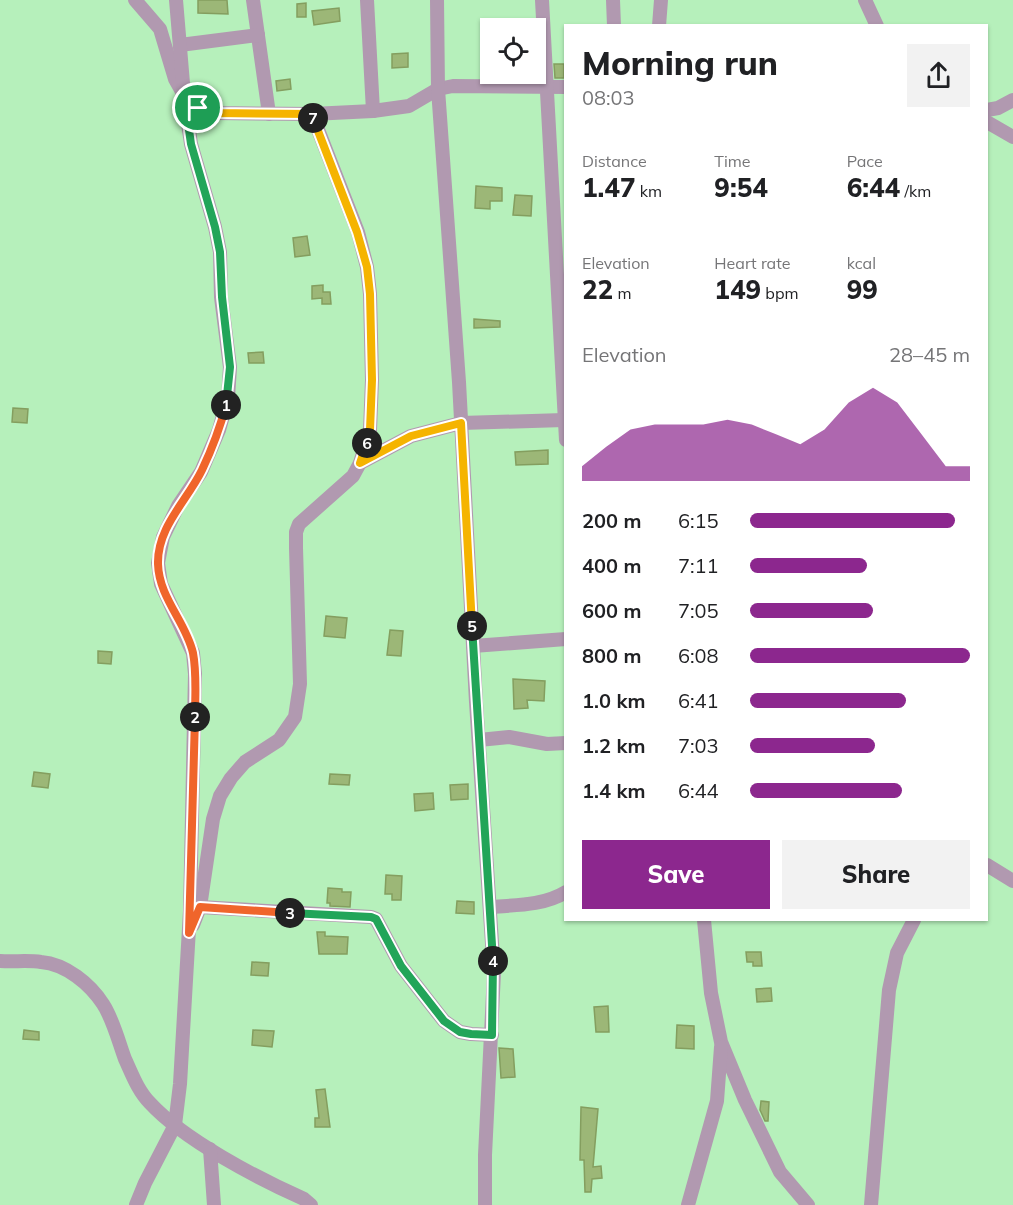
<!DOCTYPE html>
<html lang="en">
<head>
<meta charset="utf-8">
<style>
  body { margin:0; font-family:Mulish,sans-serif; background:#f2f2f2; color:#202124; height:100vh; display:flex; flex-direction:column; font-size:22px; white-space:nowrap }
  * { box-sizing:border-box; margin:0 }
  p { font-size:20px; color:#757577 }
  .icon { flex:none; width:33px; height:33px; fill:none; stroke:currentColor; stroke-width:2; stroke-linecap:round; stroke-linejoin:round }
  .map { position:relative; flex:1; overflow:hidden }
  .sheet { position:absolute; left:564px; top:24px; width:424px; height:897px; display:flex; flex-direction:column; background:#fff; border-radius:0px; box-shadow:0 2px 4px #0004 }
  .sheet>* { flex:none }
  .tools { position:absolute; left:480px; top:18px; display:grid; gap:12px }
  .tools a { display:grid; place-items:center; width:66px; height:66px; border-radius:0px; background:#fff; box-shadow:0 2px 4px #0004; font-size:30px }
  .pin { position:absolute; display:grid; place-items:center; width:51px; height:51px; color:#fff; margin:-26px; border:3px solid #fff; border-radius:50%; box-shadow:0 2px 6px #0007 }
  .km { position:absolute; width:30px; height:30px; margin:-15px; border-radius:50%; background:#222; color:#fff; font-size:16px; line-height:30px; text-align:center }
  .round { display:grid; place-items:center; flex:none; width:63px; height:63px; border-radius:0px; background:#f2f2f2 }
  .head { display:flex; align-items:center; justify-content:space-between; height:102px; padding:0 18px }
  h1 { font-size:33px; font-weight:800; line-height:45px }
  .stats { display:grid; grid-template-columns:repeat(3,1fr); gap:9px; height:102px; padding:6px 18px }
  .stats div { display:grid; align-content:center }
  .stats b { font-size:26px; font-weight:800 }
  .stats small { font-size:16px; font-weight:400 }
  .stats p { font-size:16px }
  .chart { height:168px; padding:12px 18px }
  .chart p { display:flex; justify-content:space-between }
  .chart svg { width:100%; height:108px; margin-top:6px; fill:#8c278e; opacity:.7 }
  .button { display:flex; gap:12px; margin-top:auto; padding:12px 18px }
  .button a { flex:1; height:69px; border-radius:0px; background:#8c278e; color:#fff; font-size:24px; font-weight:800; line-height:69px; text-align:center }
  .button a+a { background:#f2f2f2; color:#202124 }
  ul { padding:0 18px; list-style:none; font-size:20px }
  li { display:grid; grid-template-columns:96px 72px 1fr; align-items:center; height:45px }
  li i { height:15px; border-radius:8px; background:#8c278e }
  .map>svg:first-child { display:block }
  .building { fill:#9cb777; stroke:#849e5f; stroke-width:1.5 }
  .lines { fill:none; stroke-linecap:round; stroke-linejoin:round }
  .minor { stroke:#b199b0; stroke-width:14 }
  .split-1-casing { stroke:#fff; stroke-width:12 }
  .split-2-casing { stroke:#fff; stroke-width:12 }
  .split-3-casing { stroke:#fff; stroke-width:12 }
  .split-4-casing { stroke:#fff; stroke-width:12 }
  .split-5-casing { stroke:#fff; stroke-width:12 }
  .split-6-casing { stroke:#fff; stroke-width:12 }
  .split-7-casing { stroke:#fff; stroke-width:12 }
  .split-8-casing { stroke:#fff; stroke-width:12 }
  .split-1 { stroke:#22a559; stroke-width:8 }
  .split-2 { stroke:#f0652b; stroke-width:8 }
  .split-3 { stroke:#f0652b; stroke-width:8 }
  .split-4 { stroke:#22a559; stroke-width:8 }
  .split-5 { stroke:#22a559; stroke-width:8 }
  .split-6 { stroke:#f5b400; stroke-width:8 }
  .split-7 { stroke:#f5b400; stroke-width:8 }
  .split-8 { stroke:#f5b400; stroke-width:8 }
</style>
</head>
<body>
<div class="map">
<svg width="1013" height="1205" viewBox="0 0 1013 1205">
  <rect width="100%" height="100%" fill="#b6f0bb"/>
  <g class="building">
    <path d="M198,0H227L228,14L198,13Z"/>
    <path d="M306,3V17H297V4Z"/>
    <path d="M339,8L340,21L314,25L312,11Z"/>
    <path d="M408,53V67L392,68V54Z"/>
    <path d="M554,64H564V78H555Z"/>
    <path d="M290,79L291,89L277,91L276,81Z"/>
    <path d="M476,186L502,188V201H490V209L475,208Z"/>
    <path d="M515,195L532,196L531,216L513,215Z"/>
    <path d="M307,236L310,255L295,257L293,238Z"/>
    <path d="M323,285V292H330L331,304H322V298L312,299V286Z"/>
    <path d="M474,319L500,321V327L474,328Z"/>
    <path d="M263,352L264,363H249L248,353Z"/>
    <path d="M13,408L28,409L27,423L12,422Z"/>
    <path d="M548,450V464L516,465L515,452Z"/>
    <path d="M326,616L347,618L345,638L324,636Z"/>
    <path d="M390,630L403,631L401,656L387,655Z"/>
    <path d="M98,651L112,652L111,664L98,663Z"/>
    <path d="M513,679L545,681L544,701L527,700L528,708L514,709Z"/>
    <path d="M34,772L50,774L48,788L32,786Z"/>
    <path d="M330,774L350,775L349,785L329,784Z"/>
    <path d="M468,784V799L451,800L450,785Z"/>
    <path d="M433,793L434,809L415,811L414,794Z"/>
    <path d="M386,875L402,876L401,900H392V894H385Z"/>
    <path d="M328,888L342,889V892H351L350,907L330,906V903H327Z"/>
    <path d="M457,901L474,902V914L456,913Z"/>
    <path d="M317,932H325V936L348,937L347,954H319Z"/>
    <path d="M746,952H761L762,966H753V962H747Z"/>
    <path d="M252,962L269,963L268,976L251,975Z"/>
    <path d="M771,988L772,1001L757,1002L756,989Z"/>
    <path d="M608,1006L609,1032H596L594,1007Z"/>
    <path d="M677,1025L694,1026V1049L676,1048Z"/>
    <path d="M24,1030L39,1032V1040L23,1039Z"/>
    <path d="M253,1030L274,1031L272,1047L252,1045Z"/>
    <path d="M499,1048L513,1049L515,1077L501,1078Z"/>
    <path d="M325,1089L330,1127H315V1118H319L316,1090Z"/>
    <path d="M761,1101L769,1102L768,1121H765L760,1110Z"/>
    <path d="M581,1107L598,1109L593,1167L601,1166L602,1178L592,1179L591,1192H585L584,1160H580Z"/>
  </g>
  <g class="lines">
    <g class="minor">
      <path d="M135,0L160,29L175,79L184,95L198,108L215,113L312,114L373,111L409,106L438,89L453,86L566,87"/>
      <path d="M253,0L269,114"/>
      <path d="M367,0L373,111"/>
      <path d="M437,0L438,89L459,382L476,702L494,973L485,1155V1205"/>
      <path d="M542,0L566,440"/>
      <path d="M613,0L614,26"/>
      <path d="M865,0L877,26"/>
      <path d="M659,26L661,0"/>
      <path d="M180,45L258,35"/>
      <path d="M987,110L998,108L1013,100"/>
      <path d="M987,122L1013,137"/>
      <path d="M360,463L411,436L461,423L564,420"/>
      <path d="M473,646L566,639"/>
      <path d="M479,740L509,737L547,744L566,743"/>
      <path d="M987,865L1013,881"/>
      <path d="M200,907L371,917L376,919L401,966L444,1021L460,1032L471,1034L492,1035"/>
      <path d="M490,907C515,905 543,906 566,892"/>
      <path d="M704,920L711,993L721,1042L745,1100L780,1172L808,1205"/>
      <path d="M193,925L200,907L213,819L220,796L231,778L245,762L279,740L295,717L300,684L296,548V532L299,524L353,476L360,463L370,430L372,380L370,294L367,267L358,232L312,114"/>
      <path d="M0,961C14,962 28,960 41,962C66,964 90,984 103,1004C113,1019 119,1043 125,1059C132,1074 138,1091 150,1103C184,1140 257,1178 304,1199L311,1205"/>
      <path d="M210,1149L214,1205"/>
      <path d="M136,1205L145,1183L175,1125L180,1084L190,911L195,674L193,653L161,584L158,563L163,537L178,506L201,472L219,430L228,398L230,367L221,297L220,252L215,227L191,144L184,95L176,0"/>
      <path d="M688,1205L717,1101L721,1047"/>
      <path d="M871,1205L889,990L897,953L914,920"/>
    </g>
  </g>
  <g class="lines">
    <defs>
      <path id="split-1" d="M198,108L184,95L191,144L215,227L220,252L222,297L230,367L226,405"/>
      <path id="split-2" d="M195,717C195,697 197,674 193,653C186,622 159,598 158,564C157,527 187,501 202,470C212,449 220,428 226,405"/>
      <path id="split-3" d="M195,717L189,933L200,907L290,913"/>
      <path id="split-4" d="M290,913L371,917L376,919L401,966L444,1021L460,1032L471,1034L492,1035L493,961"/>
      <path id="split-5" d="M472,626L493,961"/>
      <path id="split-6" d="M367,443L360,463L411,436L461,423L472,626"/>
      <path id="split-7" d="M313,118L357,232L367,267L370,294L372,380L370,430L367,443"/>
      <path id="split-8" d="M198,108L215,113L312,114L313,118"/>
    </defs>
    <use href="#split-1" class="split-1-casing"/>
    <use href="#split-2" class="split-2-casing"/>
    <use href="#split-3" class="split-3-casing"/>
    <use href="#split-4" class="split-4-casing"/>
    <use href="#split-5" class="split-5-casing"/>
    <use href="#split-6" class="split-6-casing"/>
    <use href="#split-7" class="split-7-casing"/>
    <use href="#split-8" class="split-8-casing"/>
    <use href="#split-1" class="split-1"/>
    <use href="#split-2" class="split-2"/>
    <use href="#split-3" class="split-3"/>
    <use href="#split-4" class="split-4"/>
    <use href="#split-5" class="split-5"/>
    <use href="#split-6" class="split-6"/>
    <use href="#split-7" class="split-7"/>
    <use href="#split-8" class="split-8"/>
  </g>
</svg>
<div class="tools">
<a><svg class="icon" aria-label="locate" viewBox="0 0 24 24"><circle cx="12" cy="12" r="6"/><path d="M12 2v4M12 18v4M2 12h4M18 12h4"/></svg></a>
</div>
<div class="pin" style="left:198px;top:108px;background:#1e9e55"><svg class="icon" aria-label="arrive" viewBox="0 0 24 24"><path d="M6 21V4h12l-3 4 3 4H6"/></svg></div>
<b class="km" style="left:226px;top:405px">1</b>
<b class="km" style="left:195px;top:717px">2</b>
<b class="km" style="left:290px;top:913px">3</b>
<b class="km" style="left:493px;top:961px">4</b>
<b class="km" style="left:472px;top:626px">5</b>
<b class="km" style="left:367px;top:443px">6</b>
<b class="km" style="left:313px;top:118px">7</b>
<section class="sheet">
<div class="head"><div><h1>Morning run</h1><p>08:03</p></div><a class="round"><svg class="icon" aria-label="share" viewBox="0 0 24 24"><path d="M12 15V3M7 8l5-5 5 5M5 13v7h14v-7"/></svg></a></div>
<div class="stats">
<div><p>Distance</p><b>1.47<small> km</small></b></div>
<div><p>Time</p><b>9:54</b></div>
<div><p>Pace</p><b>6:44<small> /km</small></b></div>
</div>
<div class="stats">
<div><p>Elevation</p><b>22<small> m</small></b></div>
<div><p>Heart rate</p><b>149<small> bpm</small></b></div>
<div><p>kcal</p><b>99</b></div>
</div>
<div class="chart"><p><span>Elevation</span>28–45 m</p>
<svg viewBox="0 0 160 44" preserveAspectRatio="none"><path d="M0 44V38L10 30L20 23L30 21L40 21L50 21L60 19L70 21L80 25L90 29L100 23L110 12L120 6L130 12L140 25L150 38L160 38V44z"/></svg>
</div>
<ul>
<li><b>200 m</b>6:15<i style="width:93%"></i></li>
<li><b>400 m</b>7:11<i style="width:53%"></i></li>
<li><b>600 m</b>7:05<i style="width:56%"></i></li>
<li><b>800 m</b>6:08<i style="width:100%"></i></li>
<li><b>1.0 km</b>6:41<i style="width:71%"></i></li>
<li><b>1.2 km</b>7:03<i style="width:57%"></i></li>
<li><b>1.4 km</b>6:44<i style="width:69%"></i></li>
</ul>
<div class="button"><a>Save</a><a>Share</a></div>
</section>
</div>
</body>
</html>
